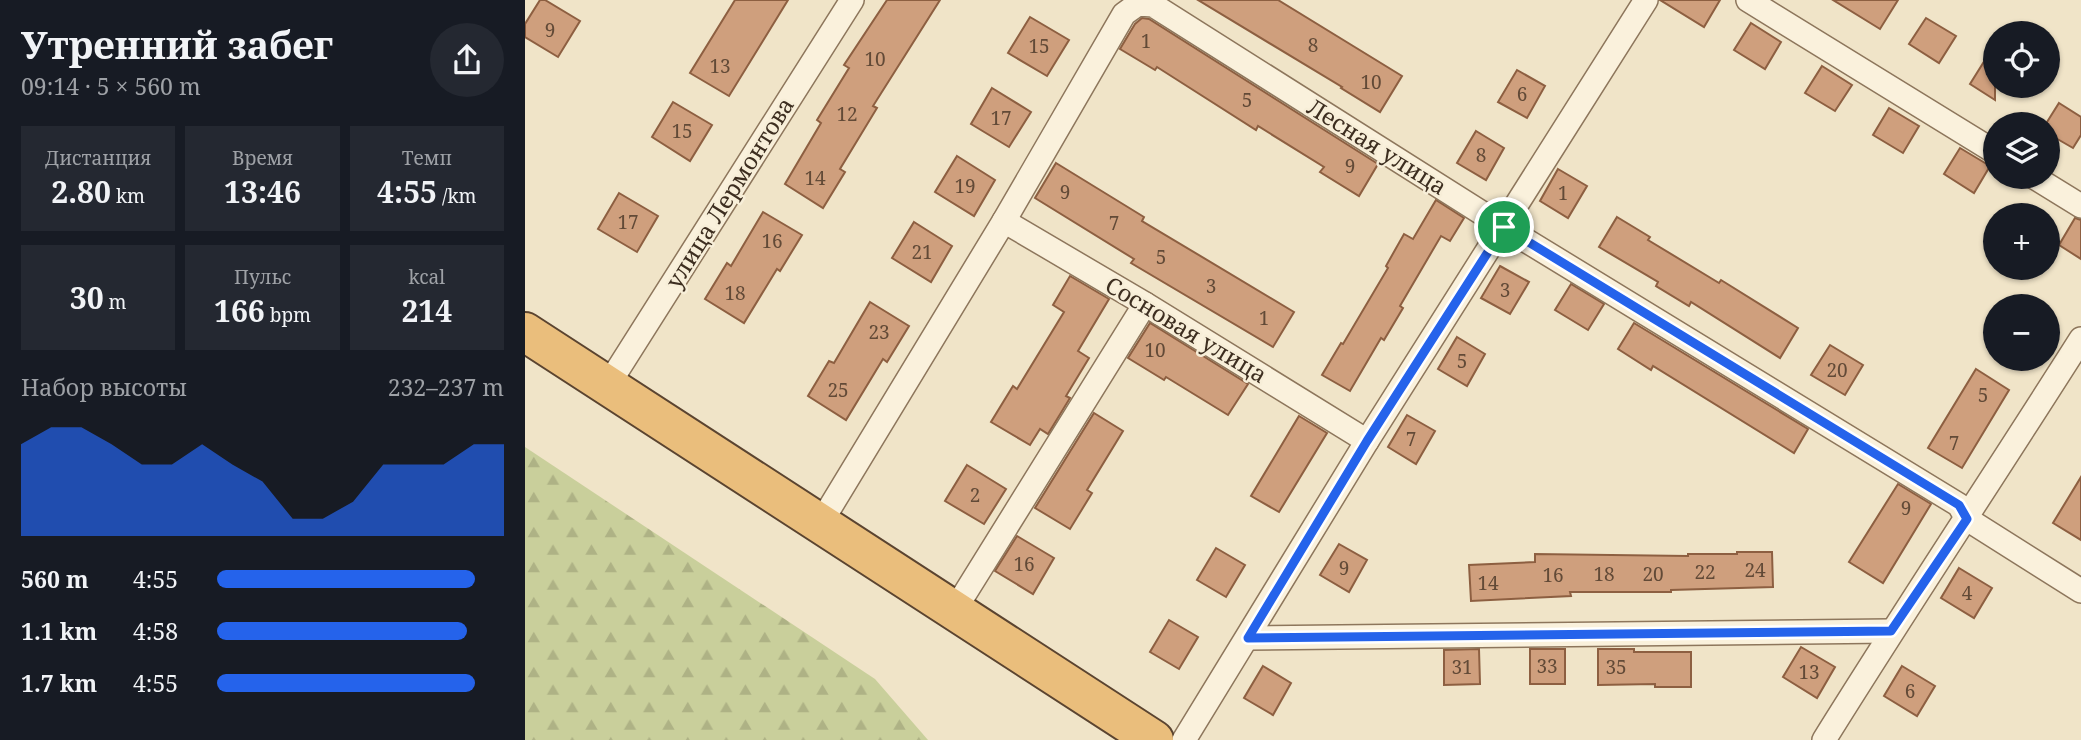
<!DOCTYPE html>
<html lang="ru">
<head>
<meta charset="utf-8">
<style>
  body { margin:0; font-family:"Noto Serif",serif; background:#242831; color:#f1f3f6; height:100vh; display:flex; flex-direction:column; font-size:26px; white-space:nowrap }
  * { box-sizing:border-box; margin:0 }
  p { font-size:23px; color:#9ea1a6 }
  .icon { flex:none; width:38px; height:38px; fill:none; stroke:currentColor; stroke-width:2; stroke-linecap:round; stroke-linejoin:round }
  .map { position:relative; flex:1; overflow:hidden }
  .details { display:flex; flex-direction:column; background:#171b24; width:525px }
  .details>* { flex:none }
  .fabs { position:absolute; left:1458px; top:21px; display:grid; gap:14px }
  .fabs a { display:grid; place-items:center; width:77px; height:77px; border-radius:50%; background:#171b24; box-shadow:0 2px 5px #0004; font-size:35px }
  .pin { position:absolute; display:grid; place-items:center; width:60px; height:60px; color:#fff; margin:-30px; border:4px solid #fff; border-radius:50%; box-shadow:0 2px 7px #0007 }
  .round { display:grid; place-items:center; flex:none; width:74px; height:74px; border-radius:37px; background:#242831 }
  .summary { display:flex; align-items:center; justify-content:space-between; height:119px; padding:0 21px }
  h1 { font-size:38px; font-weight:700; line-height:52px }
  .stats { display:grid; grid-template-columns:repeat(3,1fr); gap:10px; height:119px; padding:7px 21px }
  .stats div { display:grid; align-content:center; border-radius:0px; background:#242831; text-align:center }
  .stats b { font-size:30px; font-weight:700 }
  .stats small { font-size:19px; font-weight:400 }
  .stats p { font-size:19px }
  .chart { height:196px; padding:14px 21px }
  .chart p { display:flex; justify-content:space-between }
  .chart svg { width:100%; height:126px; margin-top:7px; fill:#2563eb; opacity:.7 }
  ul { padding:0 21px; list-style:none; font-size:23px }
  li { display:grid; grid-template-columns:112px 84px 1fr; align-items:center; height:52px }
  li i { height:18px; border-radius:9px; background:#2563eb }
  main { display:flex; flex:1; min-height:0 }
  .map>svg:first-child { display:block }
  .forest { fill:url(#forest-firs) }
  .building { fill:#cf9f7d; stroke:#8d5f41; stroke-width:2 }
  .lines { fill:none; stroke-linecap:round; stroke-linejoin:round }
  .minor-casing { stroke:#8d765c; stroke-width:26 }
  .trunk-casing { stroke:#5b4430; stroke-width:42 }
  .minor { stroke:#faf1dc; stroke-width:23 }
  .trunk { stroke:#eabe7c; stroke-width:38 }
  .route-casing { stroke:#fff; stroke-width:14 }
  .route { stroke:#2563eb; stroke-width:9 }
  .labels { text-anchor:middle; stroke-width:5; stroke-linejoin:round; paint-order:stroke }
  .number-label { font-size:19px; fill:#624a37 }
  .street-label { font-size:23px; fill:#3d2e20; stroke:#f7eed8 }
</style>
</head>
<body>
<main>
<section class="details">
<div class="summary"><div><h1>Утренний забег</h1><p>09:14 · 5 × 560 m</p></div><a class="round"><svg class="icon" aria-label="share" viewBox="0 0 24 24"><path d="M12 15V3M7 8l5-5 5 5M5 13v7h14v-7"/></svg></a></div>
<div class="stats">
<div><p>Дистанция</p><b>2.80<small> km</small></b></div>
<div><p>Время</p><b>13:46</b></div>
<div><p>Темп</p><b>4:55<small> /km</small></b></div>
</div>
<div class="stats">
<div><b>30<small> m</small></b></div>
<div><p>Пульс</p><b>166<small> bpm</small></b></div>
<div><p>kcal</p><b>214</b></div>
</div>
<div class="chart"><p><span>Набор высоты</span>232–237 m</p>
<svg viewBox="0 0 160 44" preserveAspectRatio="none"><path d="M0 44V12L10 6L20 6L30 12L40 19L50 19L60 12L70 19L80 25L90 38L100 38L110 32L120 19L130 19L140 19L150 12L160 12V44z"/></svg>
</div>
<ul>
<li><b>560 m</b>4:55<i style="width:90%"></i></li>
<li><b>1.1 km</b>4:58<i style="width:87%"></i></li>
<li><b>1.7 km</b>4:55<i style="width:90%"></i></li>
</ul>
</section>
<div class="map">
<svg width="1556" height="740" viewBox="0 0 1556 740">
  <defs>
    <pattern id="forest-firs" width="22" height="20" patternUnits="userSpaceOnUse" patternTransform="scale(1.75)"><rect width="22" height="20" fill="#c9cf9b"/><path d="M5 1l3.5 6h-7zM16 11l3.5 6h-7z" fill="#aeb285"/></pattern>
  </defs>
  <rect width="100%" height="100%" fill="#f0e4c8"/>
  <path class="forest" d="M0,447L350,679L403,740H0Z"/>
  <g class="building">
    <path d="M15,0H20L55,21L33,57L0,37V24Z"/>
    <path d="M210,0H263L204,96L165,73Z"/>
    <path d="M362,0H415L348,106L352,108L315,169L320,172L298,208L260,184L296,123L292,120L324,68L319,65Z"/>
    <path d="M673,0H753L877,76L855,112L816,88L817,87Z"/>
    <path d="M1135,0H1195L1179,27Z"/>
    <path d="M1308,0H1373L1355,29Z"/>
    <path d="M505,17L544,40L522,76L483,53Z"/>
    <path d="M617,18L624,19L853,164L834,196L795,172L799,167L733,126L731,130L632,67L630,70L595,49L610,24Z"/>
    <path d="M1401,18L1431,36L1414,63L1384,44Z"/>
    <path d="M1226,23L1256,42L1240,69L1209,50Z"/>
    <path d="M1470,44V100L1445,84Z"/>
    <path d="M1297,66L1327,85L1310,111L1280,93Z"/>
    <path d="M992,70L1020,86L1002,118L973,102Z"/>
    <path d="M467,88L506,112L484,147L446,124Z"/>
    <path d="M148,102L187,125L165,161L127,137Z"/>
    <path d="M1534,103L1556,117V135L1548,148L1522,133V122Z"/>
    <path d="M1364,108L1394,126L1378,153L1348,135Z"/>
    <path d="M951,131L979,148L961,180L932,163Z"/>
    <path d="M1435,148L1465,166L1449,193L1419,174Z"/>
    <path d="M432,156L470,180L449,216L410,192Z"/>
    <path d="M531,163L619,217L617,221L769,312L748,347L606,263L609,259L510,198Z"/>
    <path d="M1033,169L1062,186L1043,218L1015,201Z"/>
    <path d="M94,193L133,216L112,252L73,229Z"/>
    <path d="M911,200L939,218L925,241L916,236L875,306L878,308L859,340L856,338L825,391L797,375L816,343L818,344L863,268L861,266L879,234L888,239Z"/>
    <path d="M238,212L277,235L255,271L252,269L219,323L180,299L202,263L206,266Z"/>
    <path d="M1092,217L1125,237L1123,240L1194,283L1196,280L1273,328L1255,358L1166,302L1164,306L1131,286L1133,282L1074,247Z"/>
    <path d="M1550,218L1556,220V259L1534,245Z"/>
    <path d="M389,222L427,246L406,282L367,258Z"/>
    <path d="M975,266L1004,282L985,314L956,298Z"/>
    <path d="M545,276L584,299L553,351L564,358L541,396L545,398L523,434L515,429L505,445L466,422L488,386L492,389L539,312L528,305Z"/>
    <path d="M1046,284L1079,304L1063,330L1030,310Z"/>
    <path d="M345,302L384,326L362,362L358,359L321,420L283,396L304,361L309,363Z"/>
    <path d="M625,323L723,384L703,415L641,377L639,380L603,358Z"/>
    <path d="M1109,323L1283,429L1269,453L1128,366L1126,370L1093,349Z"/>
    <path d="M932,337L960,354L942,386L913,369Z"/>
    <path d="M1305,345L1338,365L1320,395L1286,375Z"/>
    <path d="M1451,369L1484,390L1437,468L1403,448Z"/>
    <path d="M569,413L598,431L562,490L567,493L545,529L510,508Z"/>
    <path d="M882,415L910,431L891,464L863,447Z"/>
    <path d="M774,416L802,433L754,512L726,496Z"/>
    <path d="M442,465L481,489L459,524L420,501Z"/>
    <path d="M1556,477V540L1528,523Z"/>
    <path d="M1373,484L1406,504L1358,583L1324,562Z"/>
    <path d="M492,536L529,558L508,594L470,571Z"/>
    <path d="M814,544L842,560L824,592L795,575Z"/>
    <path d="M691,548L720,565L701,597L672,580Z"/>
    <path d="M1212,552H1247L1248,587L1146,590V592H1045L1046,596L946,601L944,565L1010,562V554L1163,556V554H1212Z"/>
    <path d="M1434,568L1467,588L1449,618L1416,598Z"/>
    <path d="M644,620L673,637L654,669L625,652Z"/>
    <path d="M1276,647L1310,667L1292,698L1258,677Z"/>
    <path d="M954,649L955,684L919,685V650Z"/>
    <rect x="1005" y="649" width="35" height="35"/>
    <path d="M1073,649H1109V652H1166V687H1130V684L1073,685Z"/>
    <path d="M738,666L766,683L748,715L719,698Z"/>
    <path d="M1377,666L1410,686L1392,716L1359,696Z"/>
  </g>
  <g class="lines">
    <defs>
      <g id="minor">
        <path d="M1223,0L1470,152"/>
        <path d="M1509,177L1556,206"/>
        <path d="M479,221L620,304L842,441"/>
        <path d="M83,385L327,0"/>
        <path d="M295,524L479,221L599,14L613,4L628,5L979,227L1434,505L1442,519L1556,591"/>
        <path d="M429,611L620,304"/>
        <path d="M723,638L1366,631"/>
        <path d="M659,740L842,441L1121,0"/>
        <path d="M1299,740C1383,605 1471,473 1556,339"/>
      </g>
      <path id="trunk" d="M0,332L629,740"/>
    </defs>
    <use href="#minor" class="minor-casing"/>
    <use href="#trunk" class="trunk-casing"/>
    <use href="#minor" class="minor"/>
    <use href="#trunk" class="trunk"/>
  </g>
  <g class="lines">
    <defs>
      <path id="route" d="M979,227L1434,505L1442,519L1366,631L723,638L842,441Z"/>
    </defs>
    <use href="#route" class="route-casing"/>
    <use href="#route" class="route"/>
  </g>
  <g class="labels">
    <g class="number-label">
      <text x="25" y="37">9</text>
      <text x="621" y="48">1</text>
      <text x="788" y="52">8</text>
      <text x="514" y="53">15</text>
      <text x="350" y="66">10</text>
      <text x="195" y="73">13</text>
      <text x="846" y="89">10</text>
      <text x="997" y="101">6</text>
      <text x="722" y="107">5</text>
      <text x="322" y="121">12</text>
      <text x="476" y="125">17</text>
      <text x="157" y="138">15</text>
      <text x="956" y="162">8</text>
      <text x="825" y="173">9</text>
      <text x="290" y="185">14</text>
      <text x="440" y="193">19</text>
      <text x="540" y="199">9</text>
      <text x="1038" y="200">1</text>
      <text x="103" y="229">17</text>
      <text x="589" y="230">7</text>
      <text x="247" y="248">16</text>
      <text x="397" y="259">21</text>
      <text x="636" y="264">5</text>
      <text x="686" y="293">3</text>
      <text x="980" y="297">3</text>
      <text x="210" y="300">18</text>
      <text x="739" y="325">1</text>
      <text x="354" y="339">23</text>
      <text x="630" y="357">10</text>
      <text x="937" y="368">5</text>
      <text x="1312" y="377">20</text>
      <text x="313" y="397">25</text>
      <text x="1458" y="402">5</text>
      <text x="886" y="446">7</text>
      <text x="1429" y="450">7</text>
      <text x="450" y="502">2</text>
      <text x="1381" y="515">9</text>
      <text x="499" y="571">16</text>
      <text x="819" y="575">9</text>
      <text x="1230" y="577">24</text>
      <text x="1180" y="579">22</text>
      <text x="1079" y="581">18</text>
      <text x="1128" y="581">20</text>
      <text x="1028" y="582">16</text>
      <text x="963" y="590">14</text>
      <text x="1442" y="600">4</text>
      <text x="1022" y="673">33</text>
      <text x="937" y="674">31</text>
      <text x="1091" y="674">35</text>
      <text x="1284" y="679">13</text>
      <text x="1385" y="698">6</text>
    </g>
    <g class="street-label">
      <text transform="translate(852 147) rotate(32)" y="8">Лесная улица</text>
      <text transform="translate(205 193) rotate(-58)" y="8">улица Лермонтова</text>
      <text transform="translate(661 330) rotate(31)" y="8">Сосновая улица</text>
    </g>
  </g>
</svg>
<div class="fabs">
<a><svg class="icon" aria-label="locate" viewBox="0 0 24 24"><circle cx="12" cy="12" r="6"/><path d="M12 2v4M12 18v4M2 12h4M18 12h4"/></svg></a>
<a><svg class="icon" aria-label="layers" viewBox="0 0 24 24"><path d="M12 4l9 5-9 5-9-5zM3 14l9 5 9-5"/></svg></a>
<a>+</a>
<a>−</a>
</div>
<div class="pin" style="left:979px;top:227px;background:#1e9e55"><svg class="icon" aria-label="arrive" viewBox="0 0 24 24"><path d="M6 21V4h12l-3 4 3 4H6"/></svg></div>
</div>
</main>
</body>
</html>
